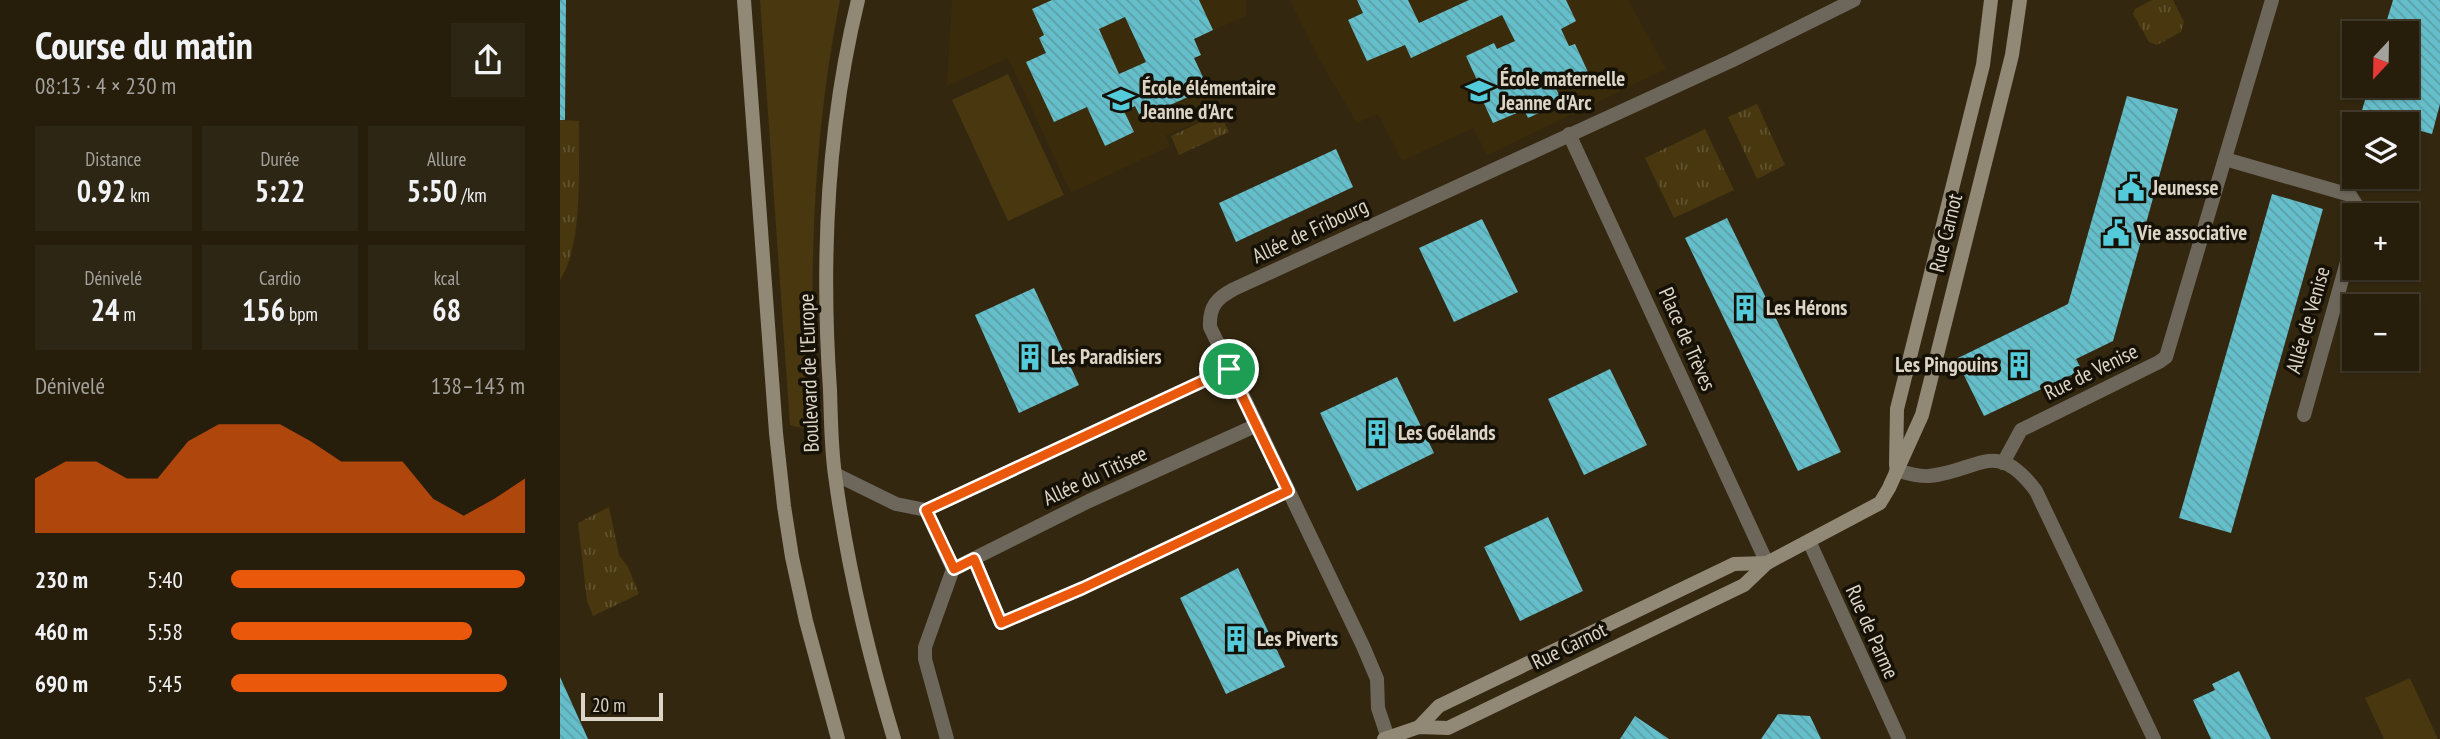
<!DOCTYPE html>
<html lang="fr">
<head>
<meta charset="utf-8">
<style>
  body { margin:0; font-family:"PT Sans Narrow",sans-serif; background:#2e2614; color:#f1f3f6; height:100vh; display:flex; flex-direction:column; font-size:26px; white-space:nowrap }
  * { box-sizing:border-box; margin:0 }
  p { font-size:23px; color:#a4a29d }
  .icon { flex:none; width:38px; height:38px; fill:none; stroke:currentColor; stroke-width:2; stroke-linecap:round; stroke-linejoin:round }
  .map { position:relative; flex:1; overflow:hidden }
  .side { display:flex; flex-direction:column; background:#261d0b; width:560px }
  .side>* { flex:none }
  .needle { width:46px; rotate:202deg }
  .controls { position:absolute; left:1782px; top:21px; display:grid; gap:14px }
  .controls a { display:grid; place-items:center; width:77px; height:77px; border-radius:0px; background:#261d0b; box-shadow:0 2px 5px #0004,0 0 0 2px #423b2c; font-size:35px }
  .scale { position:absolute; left:21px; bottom:18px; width:82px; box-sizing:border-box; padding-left:7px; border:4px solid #dcd5c6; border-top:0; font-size:19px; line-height:24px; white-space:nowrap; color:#dcd5c6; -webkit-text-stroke:5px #161107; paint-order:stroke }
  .pin { position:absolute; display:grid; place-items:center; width:60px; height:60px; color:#fff; margin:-30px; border:4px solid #fff; border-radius:50%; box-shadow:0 2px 7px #0007 }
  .round { display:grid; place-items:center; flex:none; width:74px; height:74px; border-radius:0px; background:#2e2614 }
  .headline { display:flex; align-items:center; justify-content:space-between; height:119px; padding:0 35px }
  h1 { font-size:38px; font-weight:800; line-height:52px }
  .figures { display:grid; grid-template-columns:repeat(3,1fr); gap:10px; height:119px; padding:7px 35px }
  .figures div { display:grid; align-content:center; border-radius:0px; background:#2e2614; text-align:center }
  .figures b { font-size:30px; font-weight:800 }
  .figures small { font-size:19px; font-weight:400 }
  .figures p { font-size:19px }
  .chart { height:196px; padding:14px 35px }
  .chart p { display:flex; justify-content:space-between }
  .chart svg { width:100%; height:126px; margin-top:7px; fill:#ea580c; opacity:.7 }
  ul { padding:0 35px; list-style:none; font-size:23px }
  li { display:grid; grid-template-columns:112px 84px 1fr; align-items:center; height:52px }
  li i { height:18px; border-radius:9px; background:#ea580c }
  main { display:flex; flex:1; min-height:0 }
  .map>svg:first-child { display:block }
  .built { fill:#3a2c0b }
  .green { fill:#48370f }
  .park { fill:url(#park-tufts) }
  .building { fill:url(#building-back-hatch); fill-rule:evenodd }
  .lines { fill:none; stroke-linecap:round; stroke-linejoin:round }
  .lane { stroke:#6c665b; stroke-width:14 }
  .street { stroke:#6c665b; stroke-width:14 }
  .secondary { stroke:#918976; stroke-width:14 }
  .route-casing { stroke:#fff; stroke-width:14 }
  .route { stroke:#ea580c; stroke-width:9 }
  .labels { text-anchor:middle; stroke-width:7; stroke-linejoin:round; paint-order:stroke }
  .poi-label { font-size:21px; font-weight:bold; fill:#dcd5c6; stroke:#161107; text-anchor:start }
  .street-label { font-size:21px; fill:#dcd5c6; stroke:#161107 }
</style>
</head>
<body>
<main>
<section class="side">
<div class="headline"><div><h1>Course du matin</h1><p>08:13 · 4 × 230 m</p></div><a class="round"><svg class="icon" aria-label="share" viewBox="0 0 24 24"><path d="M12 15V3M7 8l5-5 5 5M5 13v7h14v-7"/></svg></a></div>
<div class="figures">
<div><p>Distance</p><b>0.92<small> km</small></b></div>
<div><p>Durée</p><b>5:22</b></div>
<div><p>Allure</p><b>5:50<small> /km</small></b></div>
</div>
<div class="figures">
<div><p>Dénivelé</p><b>24<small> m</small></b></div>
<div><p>Cardio</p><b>156<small> bpm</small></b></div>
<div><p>kcal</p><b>68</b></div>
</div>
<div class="chart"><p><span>Dénivelé</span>138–143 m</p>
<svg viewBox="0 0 160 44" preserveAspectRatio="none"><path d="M0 44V25L10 19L20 19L30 25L40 25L50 12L60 6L70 6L80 6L90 12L100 19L110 19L120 19L130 32L140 38L150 32L160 25V44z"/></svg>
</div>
<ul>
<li><b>230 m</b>5:40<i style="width:100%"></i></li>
<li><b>460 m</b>5:58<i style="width:82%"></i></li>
<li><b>690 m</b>5:45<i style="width:94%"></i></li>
</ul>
</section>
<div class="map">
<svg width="1880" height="739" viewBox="0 0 1880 739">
  <defs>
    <pattern id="park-tufts" width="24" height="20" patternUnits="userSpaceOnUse" patternTransform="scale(1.75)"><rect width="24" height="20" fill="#48370f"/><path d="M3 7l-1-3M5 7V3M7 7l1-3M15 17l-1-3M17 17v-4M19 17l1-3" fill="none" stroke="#625330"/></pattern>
    <pattern id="building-back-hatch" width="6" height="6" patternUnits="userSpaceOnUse" patternTransform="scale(1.75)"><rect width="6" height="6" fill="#65bfcb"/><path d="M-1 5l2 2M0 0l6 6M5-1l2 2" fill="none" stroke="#5c9fa7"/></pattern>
  </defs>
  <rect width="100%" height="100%" fill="#33270f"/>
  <g class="built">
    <path d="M392,0H686V16L634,39L641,55L634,59L659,112L605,136L610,146L511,193L448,58L387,86Z"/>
    <path d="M730,0H1068L1106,69L927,155L913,128L842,161L818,114L797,123L759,59Z"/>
  </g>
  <g class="green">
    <path d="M200,0H280C251,147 248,292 257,441L246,429L230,425Z"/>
    <path d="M448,74L504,195L448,221L392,100Z"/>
    <path d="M1850,678L1878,739H1824L1805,698Z"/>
  </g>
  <g class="park">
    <path d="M1592,0H1613L1624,22L1621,32L1597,45L1589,42L1573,14L1575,9Z"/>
    <path d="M1197,104L1225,165L1197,179L1168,117Z"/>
    <path d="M660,113L669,132L619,155L611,136Z"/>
    <path d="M0,120L19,121C18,165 24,244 0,280Z"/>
    <path d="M1145,129L1174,190L1114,218L1085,158Z"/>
    <path d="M49,507L59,555L68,567L79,594L33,616L27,601L18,523Z"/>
  </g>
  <g class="building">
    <path d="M0,0H6L5,120H0Z"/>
    <path d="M492,0H639L653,30L634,39L641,55L634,58L648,88L581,118L575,106L564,111L574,132L545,146L527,107L494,122L466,62L486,53L479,38L484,35L472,9ZM565,17L586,62L559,74L539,29Z"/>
    <path d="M797,0H848L859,23L909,0H1006L1016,21L1001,29L1009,46L1015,44L1028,72L995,87L1003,102L968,118L964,110L933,123L920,95L927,91L925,88L921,89L906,56L934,43L937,49L955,41L942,15L851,58L845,45L807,61L788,20L803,13Z"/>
    <path d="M1833,0H1880V104L1872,134L1846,127V124H1837L1801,114L1809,86H1846V33H1823Z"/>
    <path d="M1567,96L1618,109L1553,341L1516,359L1522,370L1424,416L1396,359L1508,304Z"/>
    <path d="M776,149L793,187L676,242L659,203Z"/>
    <path d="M1712,194L1763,209L1671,533L1619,518Z"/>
    <path d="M1167,218L1281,452L1238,471L1125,238Z"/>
    <path d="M922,219L958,292L894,322L859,248Z"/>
    <path d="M474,288L519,385L459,413L415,315Z"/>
    <path d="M1050,369L1087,445L1024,475L988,399Z"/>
    <path d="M837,377L874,453L797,491L760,413Z"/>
    <path d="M988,517L1023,591L960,621L924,547Z"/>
    <path d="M678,568L725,667L666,694L620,598Z"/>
    <path d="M1679,671L1711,739H1651L1633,700L1655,690L1652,684Z"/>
    <path d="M0,677L28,739H0Z"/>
    <path d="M1218,714L1250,716L1261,739H1201Z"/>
    <path d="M1075,716L1109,739H1060Z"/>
  </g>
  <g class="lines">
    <path class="lane" d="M414,559L441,623L523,588L728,491"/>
    <g class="street">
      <path d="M1009,134L1207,563"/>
      <path d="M1665,159L1790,195L1797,206L1798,215"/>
      <path d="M669,369L366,510L393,569L529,501L697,425"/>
      <path d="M1744,415L1794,237"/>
      <path d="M1443,463L1461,430L1599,362L1606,357L1712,0"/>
      <path d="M1336,470C1346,473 1358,477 1369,476C1419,471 1436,437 1476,491L1594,739"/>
      <path d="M275,474L336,504L366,510"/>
      <path d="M1249,541L1339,739"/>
      <path d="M828,738L818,708L817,679L803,646L650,327C649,306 657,298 674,289L1171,61L1294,0"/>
      <path d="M387,739L365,659V647L393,569"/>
    </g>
    <g class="secondary">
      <path d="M184,0L216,433L224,506L232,557L246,621L278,739"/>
      <path d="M298,0C267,127 261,260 270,390C271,418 271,447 275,475C287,564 308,653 334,739"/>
      <path d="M1336,465L1337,409L1423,65L1431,0"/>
      <path d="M859,727L879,706L1174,564L1207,563"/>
      <path d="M824,739L859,727L888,728L1184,585L1207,563L1320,503L1329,488L1362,415L1452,55L1460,0"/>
    </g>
  </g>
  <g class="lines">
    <defs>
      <path id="route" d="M669,369L728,491L523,588L441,623L414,559L394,569L366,510Z"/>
    </defs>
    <use href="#route" class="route-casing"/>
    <use href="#route" class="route"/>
  </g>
  <defs>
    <symbol id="school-bare" viewBox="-9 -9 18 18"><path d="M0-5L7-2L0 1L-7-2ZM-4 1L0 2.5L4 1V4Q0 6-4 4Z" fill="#53cbda" stroke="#161107" stroke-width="2.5" paint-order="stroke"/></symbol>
    <symbol id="civic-bare" viewBox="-9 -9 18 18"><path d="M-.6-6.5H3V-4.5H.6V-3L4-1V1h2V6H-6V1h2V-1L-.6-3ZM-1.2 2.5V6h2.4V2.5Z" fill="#53cbda" stroke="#161107" stroke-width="2.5" paint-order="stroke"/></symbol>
    <symbol id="building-bare" viewBox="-9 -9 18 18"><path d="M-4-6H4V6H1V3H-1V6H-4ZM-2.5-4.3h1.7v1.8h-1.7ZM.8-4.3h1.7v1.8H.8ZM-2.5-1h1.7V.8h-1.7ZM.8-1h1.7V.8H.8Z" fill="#53cbda" stroke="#161107" stroke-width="2.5" paint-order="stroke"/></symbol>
  </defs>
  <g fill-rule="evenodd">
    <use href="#school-bare" x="900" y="72" width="38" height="38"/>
    <use href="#school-bare" x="542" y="81" width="38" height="38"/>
    <use href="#civic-bare" x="1552" y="169" width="38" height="38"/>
    <use href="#civic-bare" x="1537" y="214" width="38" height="38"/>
    <use href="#building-bare" x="1166" y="289" width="38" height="38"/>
    <use href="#building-bare" x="451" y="338" width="38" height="38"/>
    <use href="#building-bare" x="1440" y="346" width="38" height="38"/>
    <use href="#building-bare" x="798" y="414" width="38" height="38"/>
    <use href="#building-bare" x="657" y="620" width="38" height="38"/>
  </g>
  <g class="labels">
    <g class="poi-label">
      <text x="940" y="86">École maternelle<tspan x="940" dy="24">Jeanne d'Arc</tspan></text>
      <text x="582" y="95">École élémentaire<tspan x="582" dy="24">Jeanne d'Arc</tspan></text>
      <text x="1592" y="195">Jeunesse</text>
      <text x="1577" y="240">Vie associative</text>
      <text x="1206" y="315">Les Hérons</text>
      <text x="491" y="364">Les Paradisiers</text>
      <text x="1438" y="372" text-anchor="end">Les Pingouins</text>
      <text x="838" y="440">Les Goélands</text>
      <text x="697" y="646">Les Piverts</text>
    </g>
    <g class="street-label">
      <text transform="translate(750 231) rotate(-25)" y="7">Allée de Fribourg</text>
      <text transform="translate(1386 233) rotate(-76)" y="7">Rue Carnot</text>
      <text transform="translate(1748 320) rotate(-74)" y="7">Allée de Venise</text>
      <text transform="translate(1127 339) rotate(66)" y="7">Place de Trèves</text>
      <text transform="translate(1531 372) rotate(-26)" y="7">Rue de Venise</text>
      <text transform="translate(249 373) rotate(-92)" y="7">Boulevard de l'Europe</text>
      <text transform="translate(535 476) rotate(-25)" y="7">Allée du Titisee</text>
      <text transform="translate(1312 632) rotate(66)" y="7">Rue de Parme</text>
      <text transform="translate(1009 646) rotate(-26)" y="7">Rue Carnot</text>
    </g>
  </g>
</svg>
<div class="controls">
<a><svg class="needle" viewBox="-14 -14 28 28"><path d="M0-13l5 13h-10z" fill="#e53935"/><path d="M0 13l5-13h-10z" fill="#a4a29d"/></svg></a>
<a><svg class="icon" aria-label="layers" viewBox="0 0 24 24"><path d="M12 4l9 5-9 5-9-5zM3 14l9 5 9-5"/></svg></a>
<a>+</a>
<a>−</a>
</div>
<div class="scale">20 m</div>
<div class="pin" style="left:669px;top:369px;background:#1e9e55"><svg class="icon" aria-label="arrive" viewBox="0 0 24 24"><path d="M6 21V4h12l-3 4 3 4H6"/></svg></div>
</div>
</main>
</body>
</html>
